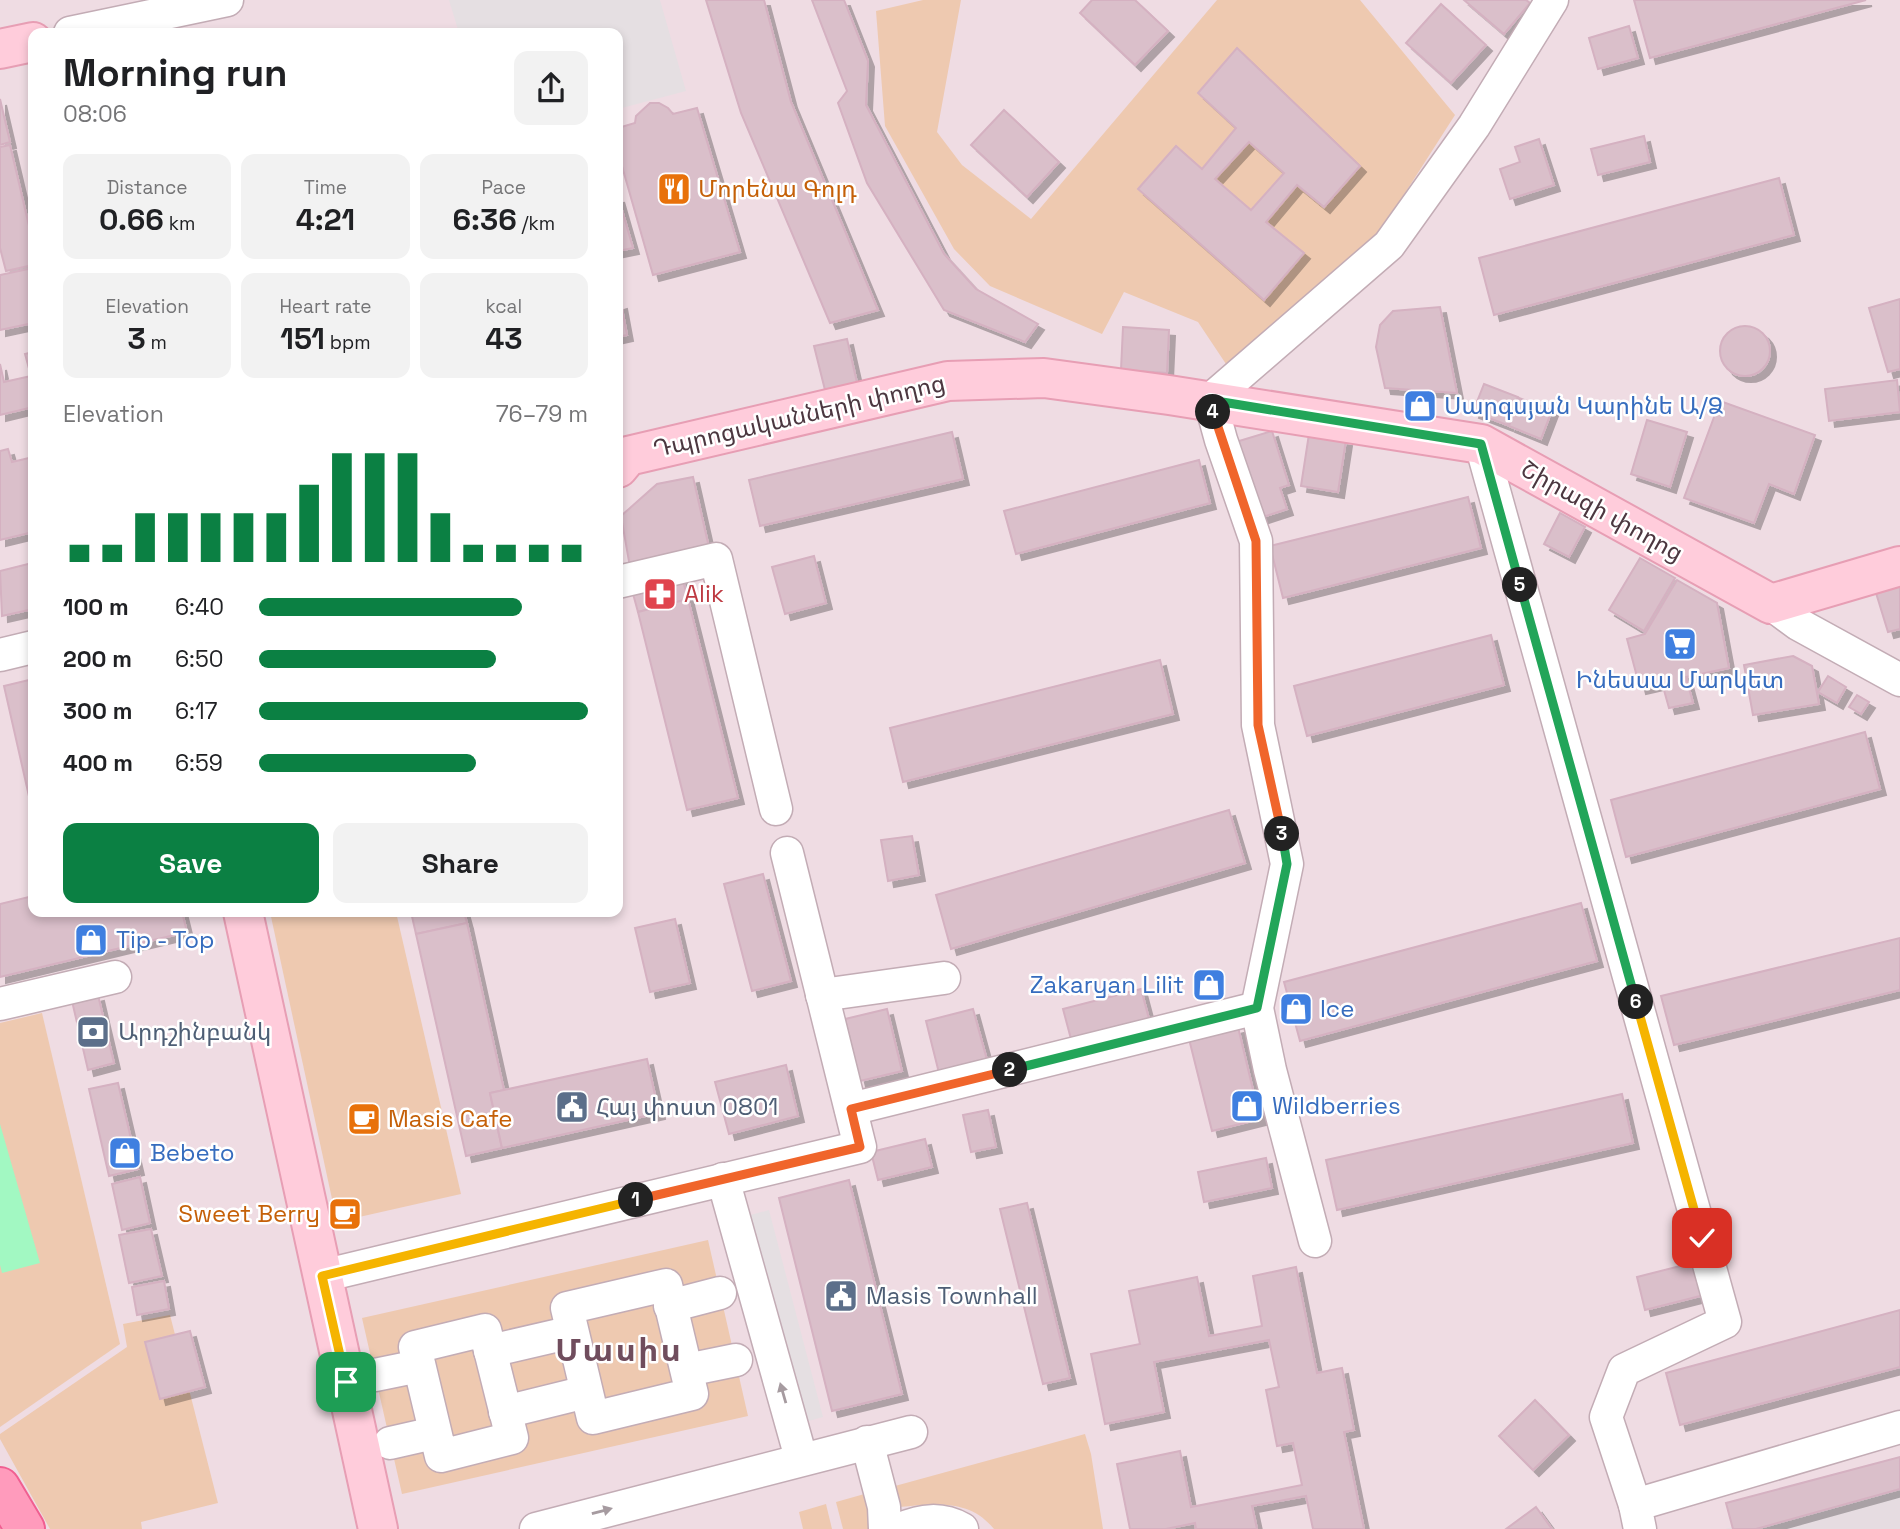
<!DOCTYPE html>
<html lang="en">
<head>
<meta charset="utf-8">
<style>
  body { margin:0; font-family:"Space Grotesk","Noto Sans Armenian",sans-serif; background:#f2f2f2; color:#202124; height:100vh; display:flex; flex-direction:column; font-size:26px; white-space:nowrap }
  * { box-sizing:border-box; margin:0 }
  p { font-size:23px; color:#757577 }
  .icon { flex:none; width:38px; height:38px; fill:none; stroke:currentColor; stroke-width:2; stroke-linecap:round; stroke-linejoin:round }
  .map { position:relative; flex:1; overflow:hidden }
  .panel { position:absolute; left:28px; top:28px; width:595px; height:889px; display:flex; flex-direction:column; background:#fff; border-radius:14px; box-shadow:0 4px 10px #0003 }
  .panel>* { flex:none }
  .pin { position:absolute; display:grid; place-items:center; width:60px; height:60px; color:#fff; margin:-30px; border-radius:14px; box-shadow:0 4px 10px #0006 }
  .km { position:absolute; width:35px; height:35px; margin:-18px; border-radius:50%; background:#222; color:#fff; font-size:19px; line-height:35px; text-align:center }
  .round { display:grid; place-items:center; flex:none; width:74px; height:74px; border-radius:14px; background:#f2f2f2 }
  .head { display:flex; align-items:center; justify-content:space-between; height:119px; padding:0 35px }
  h1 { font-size:38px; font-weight:700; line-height:52px }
  .figures { display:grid; grid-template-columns:repeat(3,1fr); gap:10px; height:119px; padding:7px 35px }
  .figures div { display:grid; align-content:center; border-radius:14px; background:#f2f2f2; text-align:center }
  .figures b { font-size:30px; font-weight:700 }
  .figures small { font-size:19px; font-weight:400 }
  .figures p { font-size:19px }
  .chart { height:196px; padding:14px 35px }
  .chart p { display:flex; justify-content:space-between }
  .chart svg { width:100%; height:126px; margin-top:7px; stroke:#0b8043; stroke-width:6 }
  .primary-button { display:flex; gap:14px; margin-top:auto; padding:14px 35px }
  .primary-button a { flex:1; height:80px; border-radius:14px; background:#0b8043; color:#fff; font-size:28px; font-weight:700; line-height:80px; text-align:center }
  .primary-button a+a { background:#f2f2f2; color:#202124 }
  ul { padding:0 35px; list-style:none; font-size:23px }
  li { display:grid; grid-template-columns:112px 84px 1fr; align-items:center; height:52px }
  li i { height:18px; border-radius:9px; background:#0b8043 }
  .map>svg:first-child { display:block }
  .residential { fill:#efdce3; fill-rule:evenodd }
  .industrial { fill:#e6dce1 }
  .green { fill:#eec9b0 }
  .parking { fill:#e5dfe2 }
  .water { fill:#a2f8c2 }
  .building { fill:#dabfca; stroke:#d5b1c1; stroke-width:2; fill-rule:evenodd; filter:url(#shadow) }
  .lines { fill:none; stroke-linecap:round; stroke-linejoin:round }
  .street-casing { stroke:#c3acb5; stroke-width:35 }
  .secondary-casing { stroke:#e79eb4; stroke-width:42 }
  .primary-casing { stroke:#f05f91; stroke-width:42 }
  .street { stroke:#fff; stroke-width:32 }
  .secondary { stroke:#ffccdb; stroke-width:38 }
  .primary { stroke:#ff9bbc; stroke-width:38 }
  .oneway { fill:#a69ba0 }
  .split-1-casing { stroke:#fff; stroke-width:14 }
  .split-2-casing { stroke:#fff; stroke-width:14 }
  .split-3-casing { stroke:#fff; stroke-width:14 }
  .split-4-casing { stroke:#fff; stroke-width:14 }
  .split-5-casing { stroke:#fff; stroke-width:14 }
  .split-6-casing { stroke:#fff; stroke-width:14 }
  .split-7-casing { stroke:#fff; stroke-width:14 }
  .split-1 { stroke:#f5b400; stroke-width:9 }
  .split-2 { stroke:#f0652b; stroke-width:9 }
  .split-3 { stroke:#22a559; stroke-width:9 }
  .split-4 { stroke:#f0652b; stroke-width:9 }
  .split-5 { stroke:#22a559; stroke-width:9 }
  .split-6 { stroke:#22a559; stroke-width:9 }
  .split-7 { stroke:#f5b400; stroke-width:9 }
  .labels { text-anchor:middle; stroke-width:5; stroke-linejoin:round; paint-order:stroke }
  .food-label { font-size:24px; fill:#c56008; stroke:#fff; text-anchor:start }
  .shop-label { font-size:24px; fill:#366cbe; stroke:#fff; text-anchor:start }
  .street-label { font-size:24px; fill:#4c3740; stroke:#fff }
  .health-label { font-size:24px; fill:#be3a42; stroke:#fff; text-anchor:start }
  .service-label { font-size:24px; fill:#4e5e75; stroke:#fff; text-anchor:start }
  .district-label { font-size:32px; font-weight:bold; letter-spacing:2px; fill:#704d5d; stroke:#fff }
</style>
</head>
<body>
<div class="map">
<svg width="1900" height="1529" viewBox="0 0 1900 1529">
  <defs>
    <filter id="shadow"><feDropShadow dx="6" dy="6" stdDeviation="0" flood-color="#0004"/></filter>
  </defs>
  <rect width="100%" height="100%" fill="#f7ebef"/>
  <path class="residential" d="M0,0H1900V1529H0ZM33,33H618V912H33Z"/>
  <path class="industrial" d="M1900,1483V1529H1725Z"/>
  <g class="green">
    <path d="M923,0H961L937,132L962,165L1031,219L1217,0H1360L1455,115L1373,243L1226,364L1198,322L1124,292L1102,334L990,286L954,249L885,126L876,11Z"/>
    <path d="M270,912H396L461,1194L337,1222Z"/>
    <path d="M42,1013L120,1344L0,1427V1023Z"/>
    <path d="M708,1240L748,1416L402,1494L362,1318Z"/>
    <path d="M170,1315L218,1503L141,1522L142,1529H50L0,1439V1434L127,1347L123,1324Z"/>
    <path d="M1085,1434L1091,1454L1103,1529H994C969,1498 934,1504 899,1507L895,1486Z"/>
    <path d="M868,1493L877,1529H843L836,1502Z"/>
    <path d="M826,1504L832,1529H803L799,1512Z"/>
  </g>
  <g class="parking">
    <path d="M449,0H660L686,91L618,109V33H459Z"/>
    <path d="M769,1210L823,1417L798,1424L743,1217Z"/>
  </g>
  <path class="water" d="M0,1124L40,1263L2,1273L0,1265Z"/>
  <g class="building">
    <path d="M706,0H764L791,102L878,310L830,323L741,113Z"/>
    <path d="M812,0H844L868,61L866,105L944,254L976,289L1038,324L1025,342L944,310L867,183L838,103L847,91Z"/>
    <path d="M1092,0H1135L1168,31L1135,65L1080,13Z"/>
    <path d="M1464,0H1526L1530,3L1504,34Z"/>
    <path d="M1634,0H1866L1650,58Z"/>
    <path d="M1441,4L1486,45L1451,83L1406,43Z"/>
    <path d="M1629,26L1638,58L1598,69L1589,38Z"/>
    <path d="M1237,48L1360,166L1324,207L1297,185L1266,222L1304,253L1264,300L1138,189L1176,146L1202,169L1236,128L1198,93ZM1249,142L1284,173L1251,210L1215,179Z"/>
    <path d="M0,99L10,142L0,145Z"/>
    <path d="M650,103H659L668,108L673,114L697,108L740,252L653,275L618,152V128L635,123L636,116Z"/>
    <path d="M1004,110L1059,162L1027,197L971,145Z"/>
    <path d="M1644,136L1650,162L1598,175L1591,149Z"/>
    <path d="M1539,139L1554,185L1510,199L1500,169L1520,162L1515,147Z"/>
    <path d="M10,145L33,243V265L6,271L0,248V147Z"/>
    <path d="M1779,178L1794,235L1494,315L1479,258Z"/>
    <path d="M618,196L633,248L618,251Z"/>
    <path d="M33,268V323L0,330V275Z"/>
    <path d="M1900,299V369L1888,372L1869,308Z"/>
    <path d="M621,303L627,335L618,337V304Z"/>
    <path d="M1440,307L1457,393L1385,388L1376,347L1380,325L1393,311Z"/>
    <circle cx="1745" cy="351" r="25"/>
    <path d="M1123,327L1169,330L1167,373L1121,370Z"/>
    <path d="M847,339L858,387L826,394L814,346Z"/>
    <path d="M33,352V407L0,415V364L4,382L31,376L25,354Z"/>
    <path d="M1897,380L1900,412L1829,421L1825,389Z"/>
    <path d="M1484,384L1518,397L1507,425L1473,412Z"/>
    <path d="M1519,398L1552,410L1541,439L1509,426Z"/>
    <path d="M1720,401L1815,435L1794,494L1769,484L1754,523L1684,498Z"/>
    <path d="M1647,420L1687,432L1670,487L1631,474Z"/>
    <path d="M1272,431L1289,485L1280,488L1287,509L1260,518L1236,442Z"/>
    <path d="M952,432L963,479L760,526L749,480Z"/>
    <path d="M1309,434L1346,440L1338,492L1301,486Z"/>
    <path d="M8,449L12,462L33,457V532L0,540V451Z"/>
    <path d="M1199,460L1210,503L1016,554L1004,511Z"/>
    <path d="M693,477L710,552L630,567L621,516L657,484Z"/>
    <path d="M1468,497L1481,548L1283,598L1270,546Z"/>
    <path d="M1560,513L1585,527L1569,557L1544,544Z"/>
    <path d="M814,556L826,603L785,614L772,567Z"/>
    <path d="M1640,558L1675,578L1644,631L1609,610Z"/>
    <path d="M32,563L33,609L2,616L0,571Z"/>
    <path d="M682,577L688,599L638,612L632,590Z"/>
    <path d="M1677,580L1717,603L1729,668L1686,677L1693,703L1669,708L1662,683L1640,688L1627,639L1645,634Z"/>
    <path d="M1900,586V629L1888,632L1876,593Z"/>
    <path d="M688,599L738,798L687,810L638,612Z"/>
    <path d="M1491,635L1504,685L1307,736L1294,686Z"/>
    <path d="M1793,656L1812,666L1819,704L1753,715L1744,665Z"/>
    <path d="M1160,660L1173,714L903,782L890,728Z"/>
    <path d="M1828,676L1846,687L1837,703L1818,692Z"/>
    <path d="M33,679V814L4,686Z"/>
    <path d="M1857,695L1869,702L1861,714L1849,707Z"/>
    <path d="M1865,732L1880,789L1626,857L1611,800Z"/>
    <path d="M1229,810L1245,863L951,949L936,895Z"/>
    <path d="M912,836L919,875L888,881L881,840Z"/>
    <path d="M763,874L791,981L752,991L724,884Z"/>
    <path d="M33,896V912H182L187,932L0,977V904Z"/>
    <path d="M1581,903L1597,961L1300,1041L1284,982Z"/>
    <path d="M411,912H464L467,923L416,934Z"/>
    <path d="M675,919L690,983L650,992L635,928Z"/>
    <path d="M467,923L504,1090L490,1093L502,1148L466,1156L416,934Z"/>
    <path d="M1900,938V990L1674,1045L1661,996Z"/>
    <path d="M1141,989L1149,1019L1071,1039L1063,1009Z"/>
    <path d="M98,995L114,1063L88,1070L72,1001Z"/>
    <path d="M887,1009L902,1071L860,1081L845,1019Z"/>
    <path d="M973,1009L987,1060L939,1073L926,1021Z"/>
    <path d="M1238,1027L1260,1119L1212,1131L1189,1039Z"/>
    <path d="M647,1059L659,1113L502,1148L490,1093Z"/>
    <path d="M786,1065L798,1116L729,1134L715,1082Z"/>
    <path d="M118,1083L138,1169L109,1176L89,1089Z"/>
    <path d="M1622,1094L1633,1143L1337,1210L1326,1160Z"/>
    <path d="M988,1110L996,1147L971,1152L963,1115Z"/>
    <path d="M925,1139L932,1167L878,1180L871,1152Z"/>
    <path d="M1266,1158L1272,1188L1204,1202L1198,1172Z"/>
    <path d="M140,1177L150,1223L122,1230L112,1184Z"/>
    <path d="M849,1180L902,1394L832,1411L779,1198Z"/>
    <path d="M1027,1203L1070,1378L1043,1384L1000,1209Z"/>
    <path d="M151,1229L162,1276L129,1283L119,1235Z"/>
    <path d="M1696,1262L1704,1295L1645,1310L1637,1277Z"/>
    <path d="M1296,1267L1317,1373L1342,1368L1354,1430L1344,1432L1364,1529H1313L1306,1496L1252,1506L1257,1529H1196L1195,1523L1166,1529H1130L1117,1464L1180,1451L1191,1507L1302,1485L1293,1443L1277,1446L1266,1390L1279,1387L1269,1340L1154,1362L1164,1412L1105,1424L1091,1354L1140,1344L1129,1291L1197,1277L1209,1336L1262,1326L1253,1276Z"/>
    <path d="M164,1281L169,1309L137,1315L132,1287Z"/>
    <path d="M1900,1310V1367L1680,1425L1666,1373Z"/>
    <path d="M190,1331L205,1387L160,1399L145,1342Z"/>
    <path d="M1535,1400L1569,1435L1533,1470L1499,1436Z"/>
    <path d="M1900,1457V1489L1756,1529H1733L1726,1503Z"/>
    <path d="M1536,1507L1552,1529H1506Z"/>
  </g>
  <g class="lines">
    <defs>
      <g id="street">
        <path d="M70,33L227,0"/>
        <path d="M1481,444L1725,1322L1624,1370L1606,1417L1635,1505"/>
        <path d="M618,582L716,559L776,809"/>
        <path d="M1771,604L1798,624L1900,680"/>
        <path d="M0,655L33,647"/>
        <path d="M822,995L944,978"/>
        <path d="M0,1004L115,977"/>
        <path d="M851,1109L1257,1008"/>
        <path d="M723,1179L801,1458"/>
        <path d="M1315,1241L1270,1070L1257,1008L1287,864L1258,725L1256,541L1221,440L1210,400L1389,245L1474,126L1552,0"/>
        <path d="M322,1276L860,1147L787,853"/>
        <path d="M666,1285L692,1394L593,1418L567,1308Z"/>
        <path d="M670,1306L720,1293"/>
        <path d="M485,1330L512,1438L441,1456L415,1347Z"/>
        <path d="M490,1351L572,1332"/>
        <path d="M687,1370L736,1360"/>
        <path d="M375,1375L419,1366"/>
        <path d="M505,1412L586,1392"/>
        <path d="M867,1442L884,1507L885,1529"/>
        <path d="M390,1443L434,1433"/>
        <path d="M536,1529L911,1432"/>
        <path d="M900,1529C922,1520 941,1517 962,1529"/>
        <path d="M1640,1529L1635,1505L1900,1427"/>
      </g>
      <g id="secondary">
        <path d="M0,49L33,42"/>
        <path d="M618,468L628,456L948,381L1044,378L1169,395L1481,444L1771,604L1900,566"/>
        <path d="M243,912L378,1529"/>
      </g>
      <path id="primary" d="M0,1487L25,1529"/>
    </defs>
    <use href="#street" class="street-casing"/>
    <use href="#secondary" class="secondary-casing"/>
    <use href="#primary" class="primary-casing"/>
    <use href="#street" class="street"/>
    <use href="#secondary" class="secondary"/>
    <use href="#primary" class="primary"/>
  </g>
  <defs><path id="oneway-solid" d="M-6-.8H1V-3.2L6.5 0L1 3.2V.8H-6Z" transform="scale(1.75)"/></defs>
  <g class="oneway">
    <use href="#oneway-solid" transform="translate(783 1393) rotate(-106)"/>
    <use href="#oneway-solid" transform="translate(602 1511) rotate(-15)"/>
  </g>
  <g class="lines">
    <defs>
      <path id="split-1" d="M346,1382L322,1276L636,1200"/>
      <path id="split-2" d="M636,1200L860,1147L851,1109L1010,1070"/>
      <path id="split-3" d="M1010,1070L1257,1008L1287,864L1282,834"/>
      <path id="split-4" d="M1213,412L1256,541L1258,725L1282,834"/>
      <path id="split-5" d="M1213,412L1210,400L1481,444L1520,585"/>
      <path id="split-6" d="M1520,585L1636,1002"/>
      <path id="split-7" d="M1636,1002L1702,1238"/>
    </defs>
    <use href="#split-1" class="split-1-casing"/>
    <use href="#split-2" class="split-2-casing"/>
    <use href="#split-3" class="split-3-casing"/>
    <use href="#split-4" class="split-4-casing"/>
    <use href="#split-5" class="split-5-casing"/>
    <use href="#split-6" class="split-6-casing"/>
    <use href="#split-7" class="split-7-casing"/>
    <use href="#split-1" class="split-1"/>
    <use href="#split-2" class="split-2"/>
    <use href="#split-3" class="split-3"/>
    <use href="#split-4" class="split-4"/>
    <use href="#split-5" class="split-5"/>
    <use href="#split-6" class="split-6"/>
    <use href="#split-7" class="split-7"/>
  </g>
  <defs>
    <symbol id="restaurant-square" viewBox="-11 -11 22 22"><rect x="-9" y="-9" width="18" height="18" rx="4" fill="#e8710a" stroke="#fff"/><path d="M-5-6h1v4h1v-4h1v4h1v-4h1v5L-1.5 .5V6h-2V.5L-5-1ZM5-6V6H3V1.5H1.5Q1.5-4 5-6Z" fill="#fff"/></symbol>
    <symbol id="shop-square" viewBox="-11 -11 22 22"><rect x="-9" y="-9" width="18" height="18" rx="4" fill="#3f7fe0" stroke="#fff"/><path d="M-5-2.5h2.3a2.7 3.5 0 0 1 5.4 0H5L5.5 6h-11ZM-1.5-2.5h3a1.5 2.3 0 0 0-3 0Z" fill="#fff"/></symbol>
    <symbol id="pharmacy-square" viewBox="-11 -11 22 22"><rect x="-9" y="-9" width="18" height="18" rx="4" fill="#e0444e" stroke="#fff"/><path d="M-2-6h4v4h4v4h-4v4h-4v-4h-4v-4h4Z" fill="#fff"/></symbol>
    <symbol id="supermarket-square" viewBox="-11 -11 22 22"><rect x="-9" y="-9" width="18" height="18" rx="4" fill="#3f7fe0" stroke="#fff"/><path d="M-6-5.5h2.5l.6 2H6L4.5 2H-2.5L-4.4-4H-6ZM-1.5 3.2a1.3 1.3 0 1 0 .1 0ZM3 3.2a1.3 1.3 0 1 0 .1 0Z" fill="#fff"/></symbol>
    <symbol id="bank-square" viewBox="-11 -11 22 22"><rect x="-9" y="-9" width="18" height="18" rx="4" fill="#5c6f8a" stroke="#fff"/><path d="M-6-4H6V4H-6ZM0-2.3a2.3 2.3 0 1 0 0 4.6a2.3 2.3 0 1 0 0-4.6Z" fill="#fff"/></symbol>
    <symbol id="civic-square" viewBox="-11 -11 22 22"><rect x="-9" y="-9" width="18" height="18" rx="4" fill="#5c6f8a" stroke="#fff"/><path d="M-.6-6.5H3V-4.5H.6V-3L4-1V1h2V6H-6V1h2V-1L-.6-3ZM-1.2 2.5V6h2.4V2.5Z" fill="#fff"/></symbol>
    <symbol id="cafe-square" viewBox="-11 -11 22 22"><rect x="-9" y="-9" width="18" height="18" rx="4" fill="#e8710a" stroke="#fff"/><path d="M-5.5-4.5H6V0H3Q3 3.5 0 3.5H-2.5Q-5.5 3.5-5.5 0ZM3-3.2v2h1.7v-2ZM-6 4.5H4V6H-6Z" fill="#fff"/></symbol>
  </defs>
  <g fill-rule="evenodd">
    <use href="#restaurant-square" x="655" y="170" width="38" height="38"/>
    <use href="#shop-square" x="1401" y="387" width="38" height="38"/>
    <use href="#pharmacy-square" x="641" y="575" width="38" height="38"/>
    <use href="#supermarket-square" x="1661" y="625" width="38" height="38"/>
    <use href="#shop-square" x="72" y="921" width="38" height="38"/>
    <use href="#shop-square" x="1190" y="966" width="38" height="38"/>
    <use href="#shop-square" x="1277" y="990" width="38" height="38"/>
    <use href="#bank-square" x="74" y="1013" width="38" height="38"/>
    <use href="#shop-square" x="1228" y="1087" width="38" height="38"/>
    <use href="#civic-square" x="553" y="1088" width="38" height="38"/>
    <use href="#cafe-square" x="345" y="1100" width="38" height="38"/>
    <use href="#shop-square" x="106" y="1134" width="38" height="38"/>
    <use href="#cafe-square" x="326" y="1195" width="38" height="38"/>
    <use href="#civic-square" x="822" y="1277" width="38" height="38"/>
  </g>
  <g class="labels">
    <g class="food-label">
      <text x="698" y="197">Մորենա Գոլդ</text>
      <text x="388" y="1127">Masis Cafe</text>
      <text x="320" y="1222" text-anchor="end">Sweet Berry</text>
    </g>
    <g class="shop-label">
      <text x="1444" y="414">Սարգսյան Կարինե Ա/Ձ</text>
      <text x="1680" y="688" text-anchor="middle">Ինեսսա Մարկետ</text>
      <text x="116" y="948">Tip - Top</text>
      <text x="1184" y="993" text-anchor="end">Zakaryan Lilit</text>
      <text x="1320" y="1017">Ice</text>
      <text x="1272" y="1114">Wildberries</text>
      <text x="150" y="1161">Bebeto</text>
    </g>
    <g class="street-label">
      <text transform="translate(799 416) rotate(-13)" y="8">Դպրոցականների փողոց</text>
      <text transform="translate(1602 511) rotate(29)" y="8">Շիրազի փողոց</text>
    </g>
    <g class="health-label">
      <text x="684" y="602">Alik</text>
    </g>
    <g class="service-label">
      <text x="118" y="1040">Արդշինբանկ</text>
      <text x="596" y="1115">Հայ փոստ 0801</text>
      <text x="866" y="1304">Masis Townhall</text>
    </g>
    <g class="district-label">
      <text x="619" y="1361">Մասիս</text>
    </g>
  </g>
</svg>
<div class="pin" style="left:346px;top:1382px;background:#1e9e55"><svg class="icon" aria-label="arrive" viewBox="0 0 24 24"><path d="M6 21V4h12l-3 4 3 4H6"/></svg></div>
<div class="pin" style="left:1702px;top:1238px;background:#d93025"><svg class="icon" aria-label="check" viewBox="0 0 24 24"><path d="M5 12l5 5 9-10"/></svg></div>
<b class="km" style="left:636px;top:1200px">1</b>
<b class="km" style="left:1010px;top:1070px">2</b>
<b class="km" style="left:1282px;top:834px">3</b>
<b class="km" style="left:1213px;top:412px">4</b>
<b class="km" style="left:1520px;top:585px">5</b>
<b class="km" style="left:1636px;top:1002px">6</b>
<section class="panel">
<div class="head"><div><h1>Morning run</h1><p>08:06</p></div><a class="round"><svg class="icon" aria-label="share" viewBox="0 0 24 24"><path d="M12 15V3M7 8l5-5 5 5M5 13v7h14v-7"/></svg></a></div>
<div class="figures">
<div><p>Distance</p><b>0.66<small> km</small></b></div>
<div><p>Time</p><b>4:21</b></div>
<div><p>Pace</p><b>6:36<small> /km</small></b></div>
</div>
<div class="figures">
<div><p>Elevation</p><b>3<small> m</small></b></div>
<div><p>Heart rate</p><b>151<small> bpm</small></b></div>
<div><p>kcal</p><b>43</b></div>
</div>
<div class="chart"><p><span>Elevation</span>76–79 m</p>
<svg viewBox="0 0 160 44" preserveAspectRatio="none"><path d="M5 44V38M15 44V38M25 44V27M35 44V27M45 44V27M55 44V27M65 44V27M75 44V17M85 44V6M95 44V6M105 44V6M115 44V27M125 44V38M135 44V38M145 44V38M155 44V38"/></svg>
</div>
<ul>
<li><b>100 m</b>6:40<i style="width:80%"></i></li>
<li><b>200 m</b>6:50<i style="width:72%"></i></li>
<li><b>300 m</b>6:17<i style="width:100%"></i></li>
<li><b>400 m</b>6:59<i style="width:66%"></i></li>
</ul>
<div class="primary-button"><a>Save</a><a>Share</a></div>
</section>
</div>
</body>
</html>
